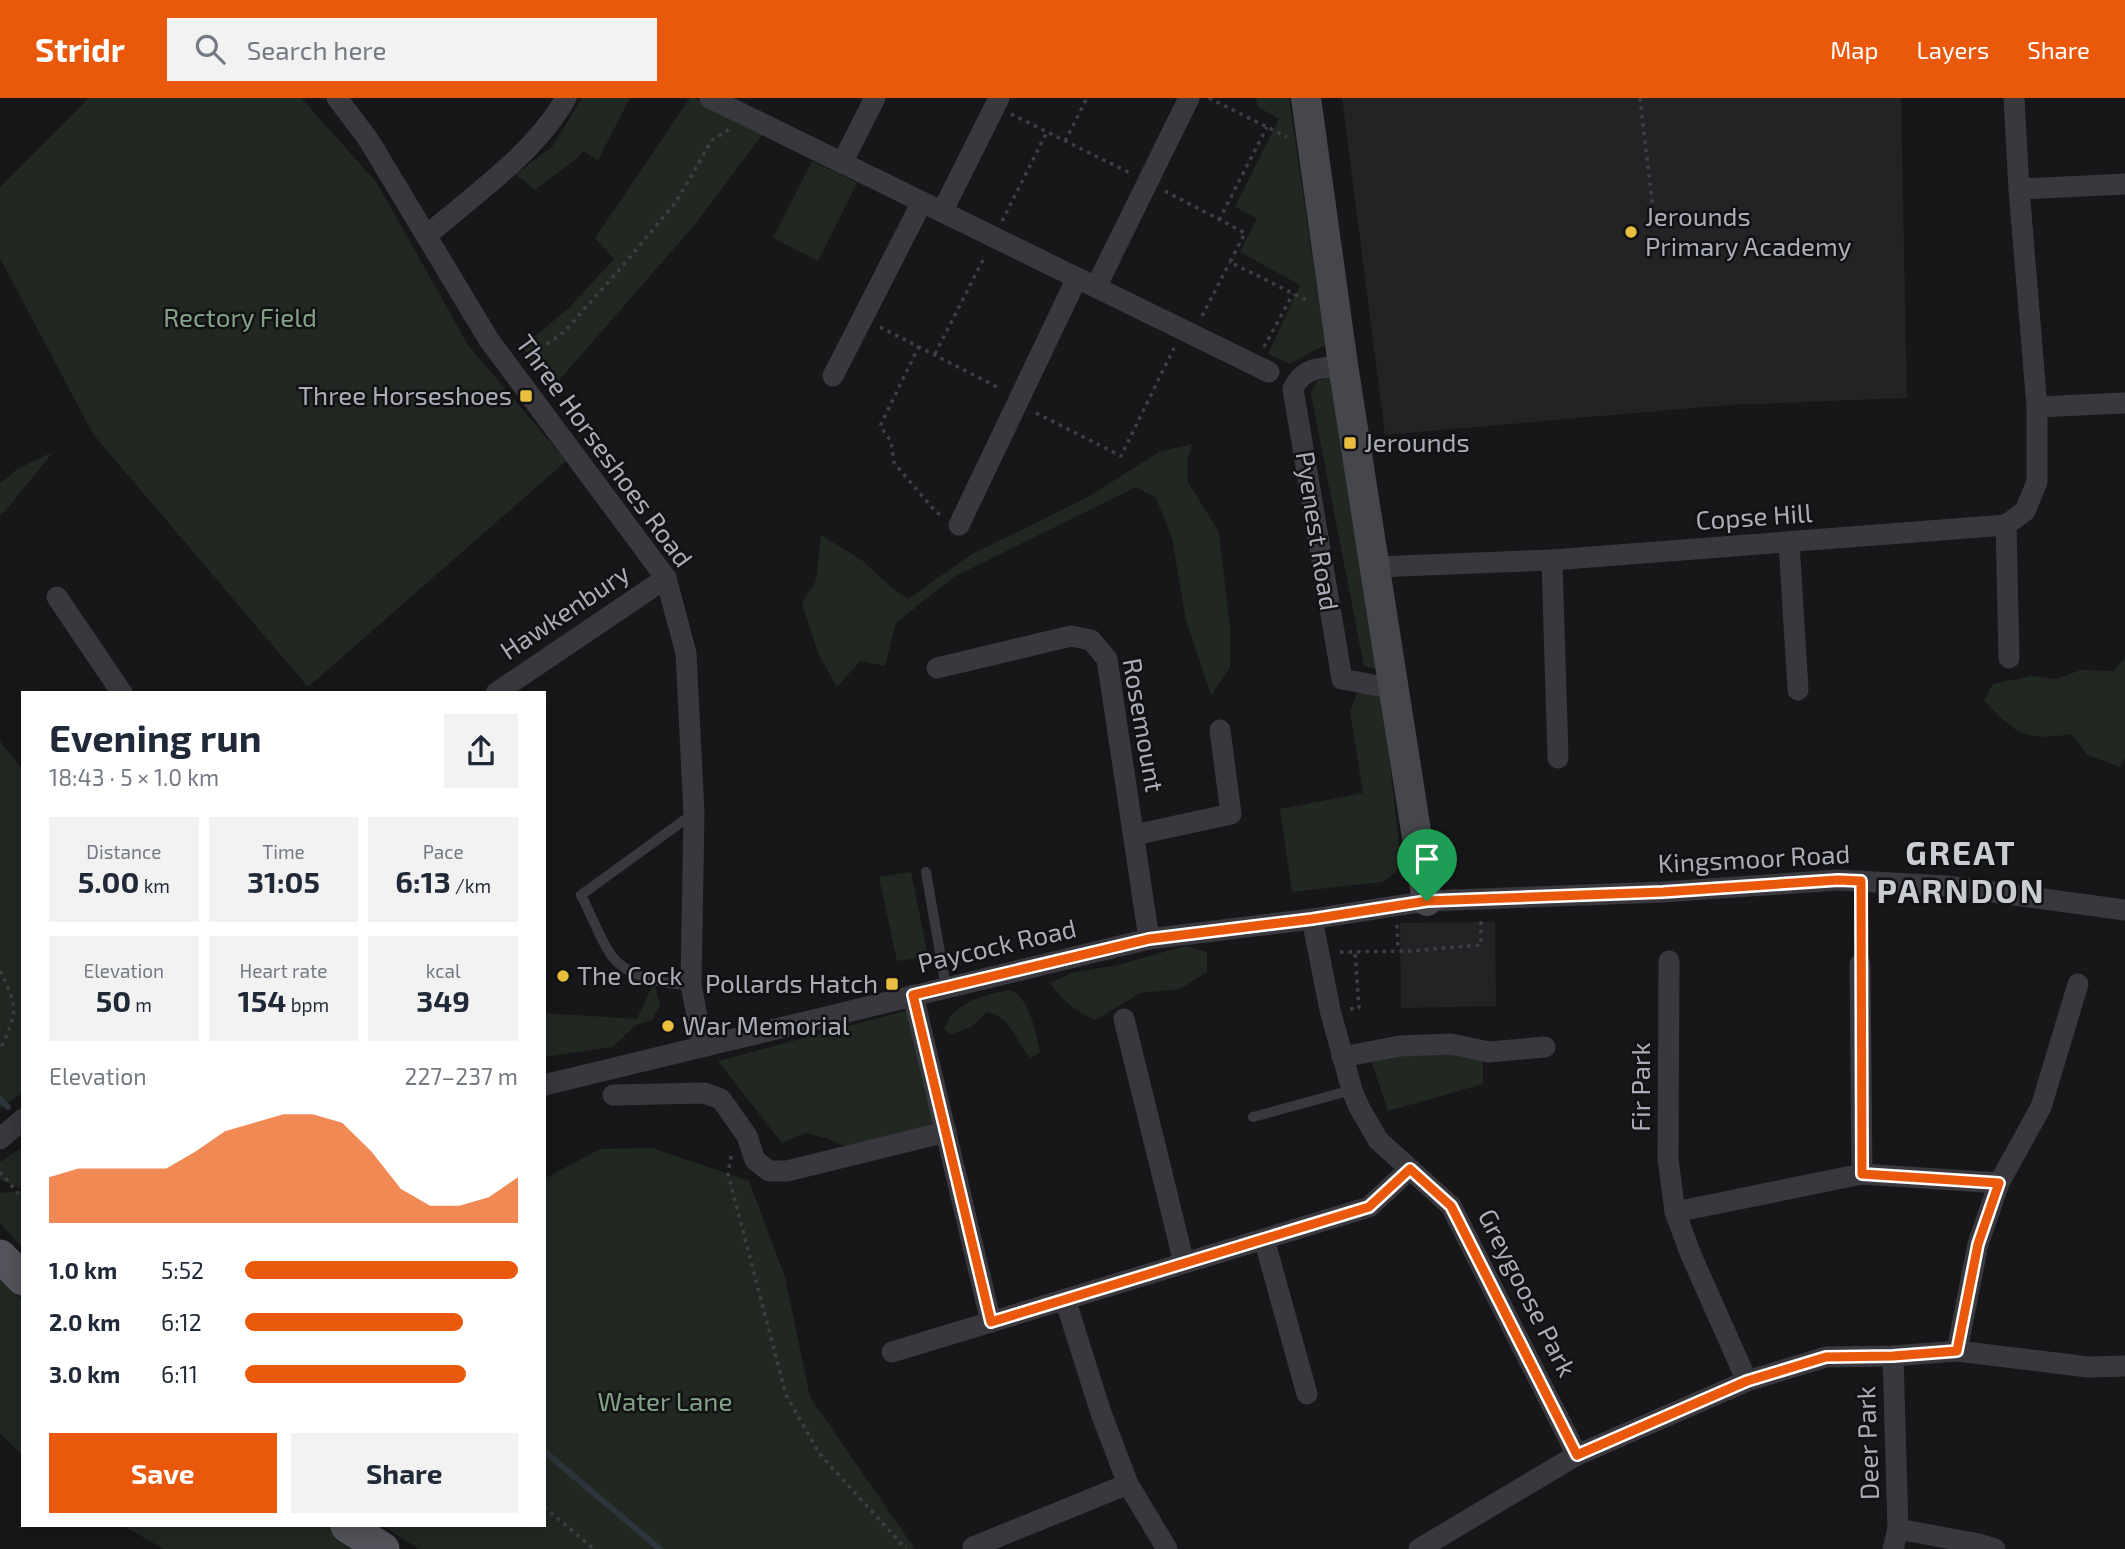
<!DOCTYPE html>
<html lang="en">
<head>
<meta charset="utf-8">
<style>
  body { margin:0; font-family:"Exo 2",sans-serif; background:#f2f2f3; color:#1f2937; height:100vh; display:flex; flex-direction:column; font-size:26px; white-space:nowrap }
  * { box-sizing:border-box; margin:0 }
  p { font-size:23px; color:#747a83 }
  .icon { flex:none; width:38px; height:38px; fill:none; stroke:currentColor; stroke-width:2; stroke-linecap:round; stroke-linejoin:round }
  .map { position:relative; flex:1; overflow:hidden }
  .side { position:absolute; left:21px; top:593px; width:525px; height:836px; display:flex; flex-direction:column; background:#fff; border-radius:0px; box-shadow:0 4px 18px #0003 }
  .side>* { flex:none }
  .pin { position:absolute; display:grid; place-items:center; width:60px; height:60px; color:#fff; margin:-72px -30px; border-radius:50% 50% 50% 0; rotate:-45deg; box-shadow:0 0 7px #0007 }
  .pin .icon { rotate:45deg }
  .round { display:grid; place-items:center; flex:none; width:74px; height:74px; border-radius:0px; background:#f2f2f3 }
  .overview { display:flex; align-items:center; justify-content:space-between; height:119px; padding:0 28px }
  h1 { font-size:38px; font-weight:700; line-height:52px }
  .figures { display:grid; grid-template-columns:repeat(3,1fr); gap:10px; height:119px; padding:7px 28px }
  .figures div { display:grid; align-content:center; border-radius:0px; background:#f2f2f3; text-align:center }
  .figures b { font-size:30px; font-weight:700 }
  .figures small { font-size:19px; font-weight:400 }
  .figures p { font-size:19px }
  .chart { height:196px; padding:14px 28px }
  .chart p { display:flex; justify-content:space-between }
  .chart svg { width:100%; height:126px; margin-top:7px; fill:#ea580c; opacity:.7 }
  .action { display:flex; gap:14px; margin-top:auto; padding:14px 28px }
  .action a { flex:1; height:80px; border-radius:0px; background:#ea580c; color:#fff; font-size:28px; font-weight:700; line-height:80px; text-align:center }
  .action a+a { background:#f2f2f3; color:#1f2937 }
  ul { padding:0 28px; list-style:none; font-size:23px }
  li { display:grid; grid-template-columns:112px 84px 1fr; align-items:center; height:52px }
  li i { height:18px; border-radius:9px; background:#ea580c }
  header { display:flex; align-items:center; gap:42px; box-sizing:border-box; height:98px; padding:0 35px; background:#ea580c; color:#fff }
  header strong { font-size:33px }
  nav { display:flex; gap:38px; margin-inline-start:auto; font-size:24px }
  .search { width:490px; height:63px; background:#f2f2f3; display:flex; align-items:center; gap:18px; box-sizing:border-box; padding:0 24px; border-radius:0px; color:#747a83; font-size:26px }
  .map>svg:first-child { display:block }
  .built { fill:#232326 }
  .green { fill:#212822 }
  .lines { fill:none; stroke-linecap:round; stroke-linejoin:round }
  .stream { stroke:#2d343c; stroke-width:6 }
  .path { stroke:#3e3f44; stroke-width:3.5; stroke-dasharray:3.5 5; stroke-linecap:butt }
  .lane { stroke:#38383e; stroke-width:10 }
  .street { stroke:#38383e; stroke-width:21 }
  .secondary { stroke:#46474d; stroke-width:30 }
  .primary { stroke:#54555c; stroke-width:33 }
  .route-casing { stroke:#fff; stroke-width:14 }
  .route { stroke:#ea580c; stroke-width:9 }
  .poi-dot { fill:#eabe3e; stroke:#121214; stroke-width:2.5 }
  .labels { text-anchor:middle; stroke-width:5; stroke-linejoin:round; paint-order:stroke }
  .poi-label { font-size:26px; fill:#aaadb8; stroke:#121214; text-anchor:start }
  .park-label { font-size:26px; fill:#81a286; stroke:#121214 }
  .street-label { font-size:26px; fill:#aaadb8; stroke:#121214 }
  .district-label { font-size:33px; font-weight:bold; letter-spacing:2px; fill:#caccd4; stroke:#121214 }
</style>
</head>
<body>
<header>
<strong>Stridr</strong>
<div class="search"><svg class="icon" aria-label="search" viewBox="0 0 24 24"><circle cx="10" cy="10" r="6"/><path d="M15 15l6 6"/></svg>Search here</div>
<nav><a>Map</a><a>Layers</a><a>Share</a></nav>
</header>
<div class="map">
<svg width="2125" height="1451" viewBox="0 0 2125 1451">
  <rect width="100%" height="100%" fill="#171719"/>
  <g class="built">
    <path d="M1342,0H1901L1907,300L1728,307L1385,337Z"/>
    <path d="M1495,824L1496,908L1401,910L1400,825Z"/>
  </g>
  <g class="green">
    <path d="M89,0H301L377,85L468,247L566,363L308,589L93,336L0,160V89Z"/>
    <path d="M582,0H630L598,62L583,53L576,61L535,92L516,76L552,49Z"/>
    <path d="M690,0H695L764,34L697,124L555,287L542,272L528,265L530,258L522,249L568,211L614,161L595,140Z"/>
    <path d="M1256,0H1289L1325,247L1290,266L1268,256L1300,187L1240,154L1257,120L1235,109L1279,21L1258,9Z"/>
    <path d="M812,63L857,85L818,163L773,140Z"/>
    <path d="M1333,279L1378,566L1374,571L1364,568L1311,296L1317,283Z"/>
    <path d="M1192,346L1187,363L1188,384L1219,434L1230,530V570L1211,597L1186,522L1172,440L1156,400L1136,389L954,479L896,525L885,568L860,563L837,589L818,555L802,505L816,483L821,437L863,463L891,489L908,501L972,456L1088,399L1159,354Z"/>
    <path d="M53,354L5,413L0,418V386L17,371Z"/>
    <path d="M2125,560V659L2120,669L2087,657L2072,636C2025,643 2017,638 1984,602L1993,586L2032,578L2057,581L2081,572L2114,573Z"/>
    <path d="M1358,593L1382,598L1401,763L1396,774L1382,784L1292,794L1280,711L1363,695L1350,614Z"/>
    <path d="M0,643L23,672V994L0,1011Z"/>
    <path d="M911,774L928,858L897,863L879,779Z"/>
    <path d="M1185,848L1207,854V874L1180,891L1140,895L1096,922C1077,914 1062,903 1050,885L1071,875L1118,867Z"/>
    <path d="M654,884L660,907L652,922L636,927L612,949L544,959V915L637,921Z"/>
    <path d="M1011,892C1030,902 1036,934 1040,954L1031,960C1015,944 1011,918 987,914L971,929L951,936L944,931C947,926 949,919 953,916C967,901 992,895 1011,892Z"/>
    <path d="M909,912L934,1027L849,1050L826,1040L805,1035L782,1045L718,963Z"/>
    <path d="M1451,946L1483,957V986L1388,1013L1370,960Z"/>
    <path d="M23,1049V1092L0,1081V1064Z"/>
    <path d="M652,1050L749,1083L785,1179L810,1299L915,1451H419L383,1428H544V1081L600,1051Z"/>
    <path d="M23,1093V1150L0,1125V1095Z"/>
    <path d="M0,1181L23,1203V1358L0,1335Z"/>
    <path d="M123,1428H331L366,1451H164Z"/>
  </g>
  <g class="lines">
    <g class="stream">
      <path d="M0,1001L8,1009"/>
      <path d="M544,1353L660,1451"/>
    </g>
    <g class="path">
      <path d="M1209,0L1287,39"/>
      <path d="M1640,0L1653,112"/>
      <path d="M1011,16L1130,75"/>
      <path d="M1065,43L1087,0"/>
      <path d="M1165,93L1245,135L1230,164L1310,204"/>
      <path d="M1219,122L1267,29"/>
      <path d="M1002,123L1047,34"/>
      <path d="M1202,218L1230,164"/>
      <path d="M880,229L1001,291"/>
      <path d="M919,248L880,328L891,343L894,365L936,414L941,417"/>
      <path d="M1264,249L1293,196"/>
      <path d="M935,256L985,158"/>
      <path d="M526,261L564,234L619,172L676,104L712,42L730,31"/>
      <path d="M1036,315L1121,358L1174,250"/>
      <path d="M1397,827L1398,853"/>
      <path d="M1860,847V802"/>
      <path d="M1340,854L1411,853L1481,847V821"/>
      <path d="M0,873C19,911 17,914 0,952"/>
      <path d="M1350,911L1359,910L1355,855"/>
      <path d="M731,1058L728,1076L786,1297L819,1355L906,1451"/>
      <path d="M0,1074L23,1101"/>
      <path d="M544,1409L594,1451"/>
    </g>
    <g class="lane">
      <path d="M926,774L946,889"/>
      <path d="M691,887C665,886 628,881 611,857C599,839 591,816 581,797L694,715"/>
      <path d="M1253,1019L1352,992"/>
    </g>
    <g class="street">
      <path d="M337,0L368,41L489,242L666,480L686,555L694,715L691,887L703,949"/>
      <path d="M710,0L1269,274"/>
      <path d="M842,65L875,0"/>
      <path d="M2019,91L2125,86"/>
      <path d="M942,114L999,0"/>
      <path d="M427,137C475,96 535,55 566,0"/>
      <path d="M1096,189L1189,0"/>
      <path d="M1343,267C1321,271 1303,268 1293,291L1342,581L1395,591"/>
      <path d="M833,278L922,104"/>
      <path d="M2037,309L2125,305"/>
      <path d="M959,427L1077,180"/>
      <path d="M2006,427L2009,560"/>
      <path d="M1789,444L1798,592"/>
      <path d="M1552,462L1558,660"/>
      <path d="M1376,469L1552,462L2006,427L2025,413L2037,384V309L2019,91L2014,0"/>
      <path d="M57,499L122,595"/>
      <path d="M937,570L1071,538L1091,542L1107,561L1149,841"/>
      <path d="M496,595L666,480"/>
      <path d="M1134,737L1231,716L1220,632"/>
      <path d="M1312,821L1330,912L1352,992L1359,1009L1378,1042L1451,1108L1577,1357"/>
      <path d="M1669,863L1668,1061L1675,1114L1691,1157L1747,1283"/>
      <path d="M1860,866L1862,1076"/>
      <path d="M913,897L991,1224"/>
      <path d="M1124,921L1184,1165"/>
      <path d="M1342,959L1400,948L1451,946L1489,954L1545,949"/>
      <path d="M544,987L1149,841L1312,821L1427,803L1663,794L1838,782L1947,788L2125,812"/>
      <path d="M613,997L704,995L721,1001L747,1038L755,1062L769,1073H787L946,1034"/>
      <path d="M0,1041L23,1021"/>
      <path d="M1675,1114L1862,1076L1999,1085"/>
      <path d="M1264,1141L1307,1296"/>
      <path d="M1065,1201L1101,1315L1128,1386L1167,1451"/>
      <path d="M1957,1253L1978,1146L1999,1085L2041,1009L2078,886"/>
      <path d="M892,1254L1369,1109L1410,1071"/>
      <path d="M1898,1431L1979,1446L1995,1451"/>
      <path d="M973,1449L1128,1386"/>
      <path d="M1419,1451L1577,1357L1747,1283L1826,1259L1893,1258L1957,1253L2088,1269L2125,1268"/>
      <path d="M1893,1451L1898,1431L1893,1258"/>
    </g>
    <path class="secondary" d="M1306,0L1343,267L1427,803"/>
    <g class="primary">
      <path d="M0,1158L23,1181"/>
      <path d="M347,1428L383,1451"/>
    </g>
  </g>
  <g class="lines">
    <defs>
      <path id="route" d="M1838,782L1861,783L1862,1076L1999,1085L1978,1146L1957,1253L1893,1258L1826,1259L1747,1283L1577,1357L1451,1108L1410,1071L1369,1109L991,1224L913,897L1149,841L1312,821L1427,803L1663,794Z"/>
    </defs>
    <use href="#route" class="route-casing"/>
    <use href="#route" class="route"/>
  </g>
  <g class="poi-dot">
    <circle cx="1631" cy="134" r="7"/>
    <rect x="519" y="291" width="14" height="14" rx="3.5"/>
    <rect x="1343" y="338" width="14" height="14" rx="3.5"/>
    <circle cx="563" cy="878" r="7"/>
    <rect x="885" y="879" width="14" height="14" rx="3.5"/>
    <circle cx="668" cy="928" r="7"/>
  </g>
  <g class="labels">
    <g class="poi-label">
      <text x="1645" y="128">Jerounds<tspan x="1645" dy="30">Primary Academy</tspan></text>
      <text x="512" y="307" text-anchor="end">Three Horseshoes</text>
      <text x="1364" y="354">Jerounds</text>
      <text x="577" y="887">The Cock</text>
      <text x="878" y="895" text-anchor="end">Pollards Hatch</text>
      <text x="682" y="937">War Memorial</text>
    </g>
    <g class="park-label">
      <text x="240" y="229">Rectory Field</text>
      <text x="665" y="1313">Water Lane</text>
    </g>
    <g class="street-label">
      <text transform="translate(604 353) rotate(54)" y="9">Three Horseshoes Road</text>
      <text transform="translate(1754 419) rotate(-4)" y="9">Copse Hill</text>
      <text transform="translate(1317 433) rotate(81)" y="9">Pyenest Road</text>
      <text transform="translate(565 514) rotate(-34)" y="9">Hawkenbury</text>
      <text transform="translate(1143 627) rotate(80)" y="9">Rosemount</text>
      <text transform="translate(1754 761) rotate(-3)" y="9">Kingsmoor Road</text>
      <text transform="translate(997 848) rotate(-13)" y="9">Paycock Road</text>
      <text transform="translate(1641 989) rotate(-90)" y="9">Fir Park</text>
      <text transform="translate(1527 1195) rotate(63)" y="9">Greygoose Park</text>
      <text transform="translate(1868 1345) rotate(-92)" y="9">Deer Park</text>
    </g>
    <g class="district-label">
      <text x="1961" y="767">GREAT<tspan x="1961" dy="38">PARNDON</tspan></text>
    </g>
  </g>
</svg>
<div class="pin" style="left:1427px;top:803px;background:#1e9e55"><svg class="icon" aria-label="arrive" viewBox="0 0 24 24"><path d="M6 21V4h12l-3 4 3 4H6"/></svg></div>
<section class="side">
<div class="overview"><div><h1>Evening run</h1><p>18:43 · 5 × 1.0 km</p></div><a class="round"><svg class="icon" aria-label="share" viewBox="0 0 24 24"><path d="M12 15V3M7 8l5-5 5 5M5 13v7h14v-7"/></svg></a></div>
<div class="figures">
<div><p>Distance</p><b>5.00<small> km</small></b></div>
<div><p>Time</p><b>31:05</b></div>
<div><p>Pace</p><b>6:13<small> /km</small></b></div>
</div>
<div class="figures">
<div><p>Elevation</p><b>50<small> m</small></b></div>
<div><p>Heart rate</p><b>154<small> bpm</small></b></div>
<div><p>kcal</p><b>349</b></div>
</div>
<div class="chart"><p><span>Elevation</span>227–237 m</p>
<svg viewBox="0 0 160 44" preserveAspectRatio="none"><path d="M0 44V28L10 25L20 25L30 25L40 25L50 19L60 12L70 9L80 6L90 6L100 9L110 19L120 32L130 38L140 38L150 35L160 28V44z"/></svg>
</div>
<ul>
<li><b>1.0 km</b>5:52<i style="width:100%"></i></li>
<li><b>2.0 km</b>6:12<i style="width:80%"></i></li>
<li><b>3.0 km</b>6:11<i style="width:81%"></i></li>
</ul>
<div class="action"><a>Save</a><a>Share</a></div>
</section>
</div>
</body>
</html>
